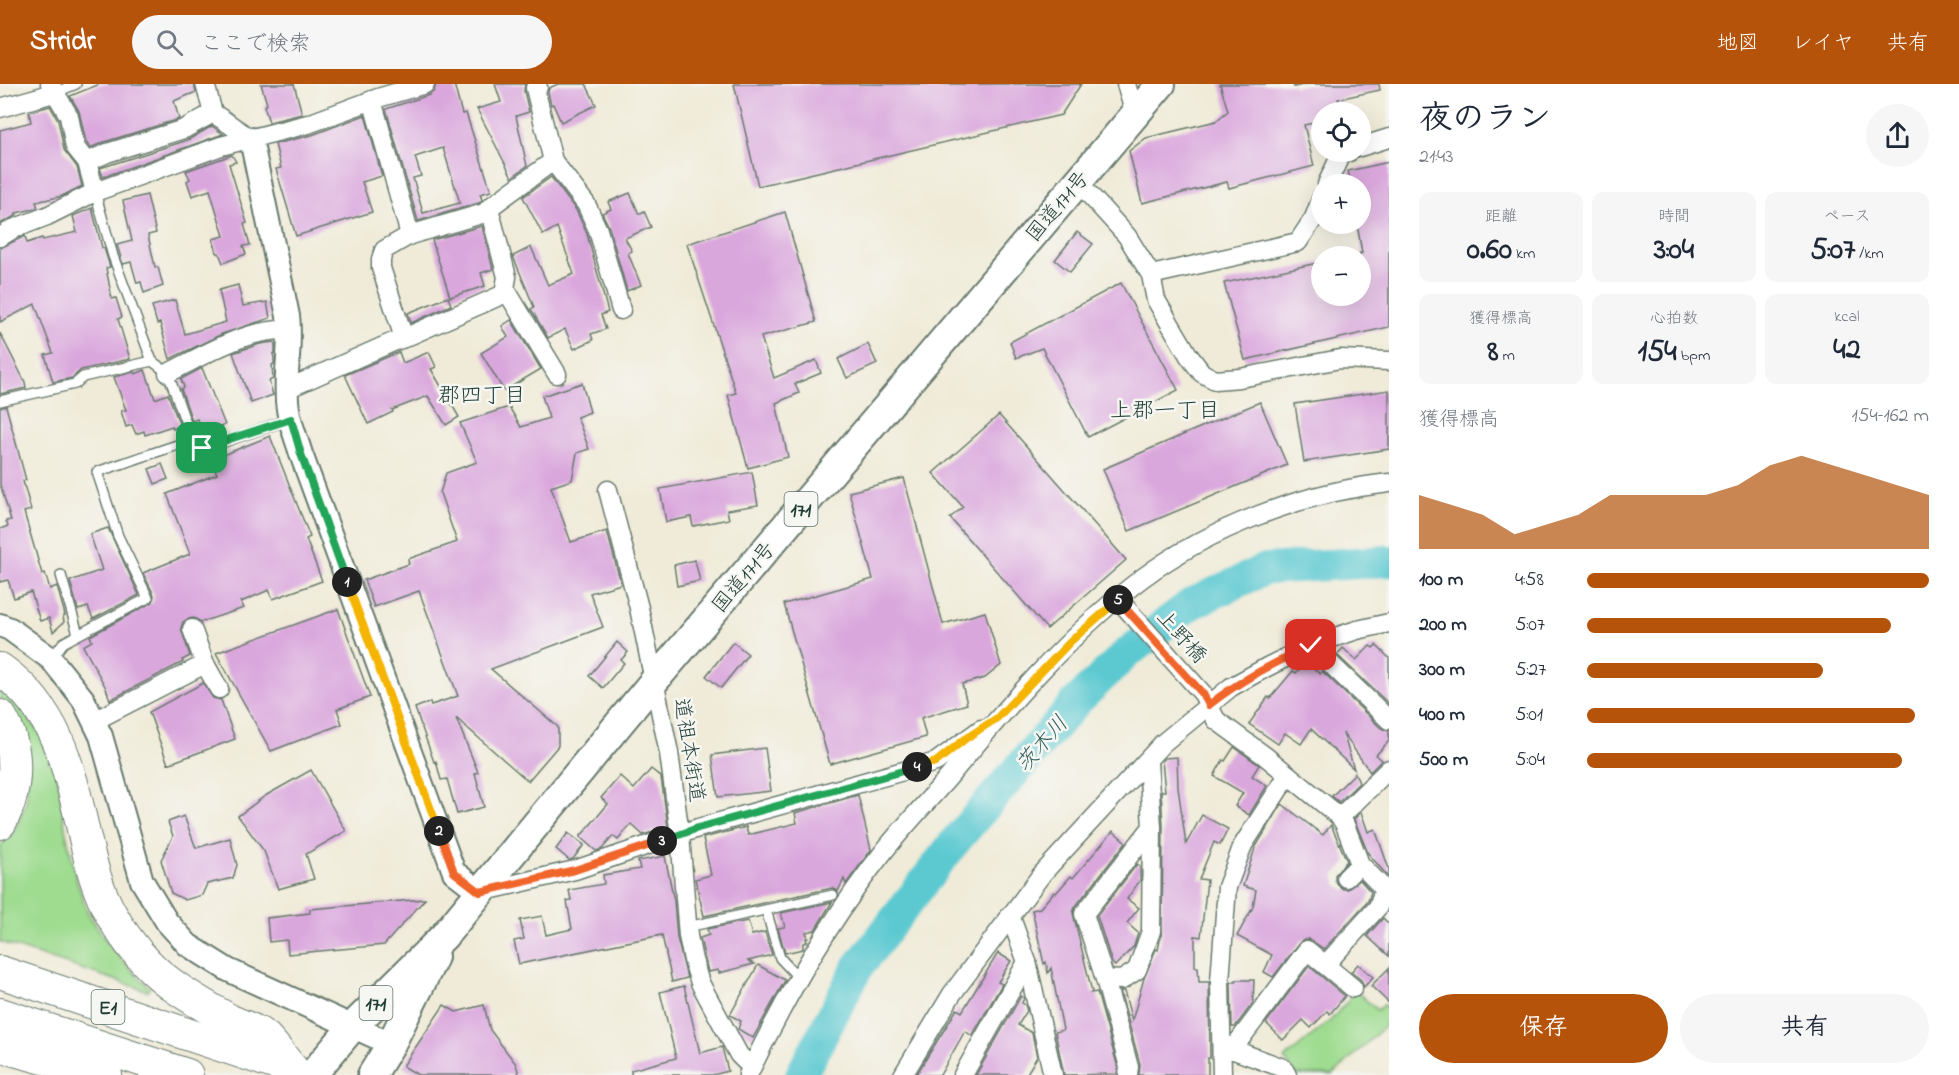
<!DOCTYPE html>
<html lang="ja">
<head>
<meta charset="utf-8">
<style>
  body { margin:0; font-family:"Indie Flower","Klee One",sans-serif; background:#f6f6f7; color:#1f2937; height:100vh; display:flex; flex-direction:column; font-size:22px; white-space:nowrap }
  * { box-sizing:border-box; margin:0 }
  p { font-size:20px; color:#747a83 }
  .icon { flex:none; width:33px; height:33px; fill:none; stroke:currentColor; stroke-width:2; stroke-linecap:round; stroke-linejoin:round }
  .map { position:relative; flex:1; overflow:hidden }
  .drawer { display:flex; flex-direction:column; background:#fff; width:570px }
  .drawer>* { flex:none }
  .controls { position:absolute; left:1311px; top:18px; display:grid; gap:12px }
  .controls a { display:grid; place-items:center; width:60px; height:60px; border-radius:50%; background:#fff; box-shadow:0 6px 24px #0002; font-size:30px }
  .pin { position:absolute; display:grid; place-items:center; width:51px; height:51px; color:#fff; margin:-26px; border-radius:12px; box-shadow:0 3px 9px #0006 }
  .km { position:absolute; width:30px; height:30px; margin:-15px; border-radius:50%; background:#222; color:#fff; font-size:16px; line-height:30px; text-align:center }
  .round { display:grid; place-items:center; flex:none; width:63px; height:63px; border-radius:32px; background:#f6f6f7 }
  .summary { display:flex; align-items:center; justify-content:space-between; height:102px; padding:0 30px }
  h1 { font-size:33px; font-weight:800; line-height:45px }
  .metrics { display:grid; grid-template-columns:repeat(3,1fr); gap:9px; height:102px; padding:6px 30px }
  .metrics div { display:grid; align-content:center; border-radius:12px; background:#f6f6f7; text-align:center }
  .metrics b { font-size:30px; font-weight:800 }
  .metrics small { font-size:16px; font-weight:400 }
  .metrics p { font-size:16px }
  .chart { height:168px; padding:12px 30px }
  .chart p { display:flex; justify-content:space-between }
  .chart svg { width:100%; height:108px; margin-top:6px; fill:#b45309; opacity:.7 }
  .action { display:flex; gap:12px; margin-top:auto; padding:12px 30px }
  .action a { flex:1; height:69px; border-radius:36px; background:#b45309; color:#fff; font-size:24px; font-weight:800; line-height:69px; text-align:center }
  .action a+a { background:#f6f6f7; color:#1f2937 }
  ul { padding:0 30px; list-style:none; font-size:20px }
  li { display:grid; grid-template-columns:96px 72px 1fr; align-items:center; height:45px }
  li i { height:15px; border-radius:8px; background:#b45309 }
  header { display:flex; align-items:center; gap:36px; box-sizing:border-box; height:84px; padding:0 30px; background:#b45309; color:#fff }
  header strong { font-size:28px }
  nav { display:flex; gap:33px; margin-inline-start:auto; font-size:21px }
  .search { width:420px; height:54px; background:#f6f6f7; display:flex; align-items:center; gap:15px; box-sizing:border-box; padding:0 21px; border-radius:33px; color:#747a83; font-size:22px }
  main { display:flex; flex:1; min-height:0 }
  .map>svg:first-child { display:block }
  .green { fill:#9fdc90; stroke:#5f8c62; stroke-width:1.5 }
  .lines { fill:none; stroke-linecap:round; stroke-linejoin:round }
  .river { stroke:#5cc9d1; stroke-width:32 }
  .building { fill:#daa7dd; fill-rule:evenodd }
  .service-casing { stroke:#687a6d; stroke-width:12 }
  .minor-casing { stroke:#687a6d; stroke-width:21 }
  .tertiary-casing { stroke:#687a6d; stroke-width:26 }
  .trunk-casing { stroke:#687a6d; stroke-width:32 }
  .motorway-casing { stroke:#687a6d; stroke-width:34 }
  .service { stroke:#fff; stroke-width:9 }
  .minor { stroke:#fff; stroke-width:18 }
  .tertiary { stroke:#fff; stroke-width:22 }
  .trunk { stroke:#fff; stroke-width:28 }
  .motorway { stroke:#fff; stroke-width:32 }
  .split-1-casing { stroke:#fff; stroke-width:12 }
  .split-2-casing { stroke:#fff; stroke-width:12 }
  .split-3-casing { stroke:#fff; stroke-width:12 }
  .split-4-casing { stroke:#fff; stroke-width:12 }
  .split-5-casing { stroke:#fff; stroke-width:12 }
  .split-6-casing { stroke:#fff; stroke-width:12 }
  .split-1 { stroke:#22a559; stroke-width:8 }
  .split-2 { stroke:#f5b400; stroke-width:8 }
  .split-3 { stroke:#f0652b; stroke-width:8 }
  .split-4 { stroke:#22a559; stroke-width:8 }
  .split-5 { stroke:#f5b400; stroke-width:8 }
  .split-6 { stroke:#f0652b; stroke-width:8 }
  .labels { text-anchor:middle; stroke-width:5; stroke-linejoin:round; paint-order:stroke }
  .shield { fill:#f6f6f2; stroke:#60746d; stroke-width:1.5 }
  .shield-label { font-size:20px; font-weight:bold; fill:#1f3d34 }
  .street-label { font-size:21px; fill:#1f3d34; stroke:#f6f6f2 }
  .neighbourhood-label { font-size:22px; fill:#1f3d34; stroke:#f6f6f2 }
  .water-label { font-size:22px; font-style:italic; fill:#2e605b; stroke:#f6f6f2 }
</style>
</head>
<body>
<header>
<strong>Stridr</strong>
<div class="search"><svg class="icon" aria-label="search" viewBox="0 0 24 24"><circle cx="10" cy="10" r="6"/><path d="M15 15l6 6"/></svg>ここで検索</div>
<nav><a>地図</a><a>レイヤ</a><a>共有</a></nav>
</header>
<main>
<div class="map">
<svg width="1389" height="991" viewBox="0 0 1389 991">
  <rect width="100%" height="100%" fill="#f6f6f2"/>
  <filter id="ink" filterUnits="userSpaceOnUse"><feTurbulence type="fractalNoise" baseFrequency=".0167" numOctaves="2"/><feDisplacementMap in="SourceGraphic" scale="12" xChannelSelector="R" yChannelSelector="G"/><feConvolveMatrix kernelMatrix="1 2 1 2 8 2 1 2 1" color-interpolation-filters="sRGB"/></filter>
  <filter id="wash" filterUnits="userSpaceOnUse"><feTurbulence type="fractalNoise" baseFrequency=".008" numOctaves="4" result="noise"/><feDisplacementMap in="SourceGraphic" scale="24" xChannelSelector="R" yChannelSelector="G"/><feGaussianBlur stdDeviation="1.35" result="paint"/><feColorMatrix in="noise" values="0 0 0 0 0 0 0 0 0 0 0 0 0 0 0 0 0 1.4 0 .05"/><feComposite in="paint" operator="in"/></filter>
  <g filter="url(#wash)">
    <rect width="100%" height="100%" fill="#f0ebd8"/>
    <g class="green">
      <path d="M0,601L41,651L58,695L66,749L77,798L88,829L110,863L139,894L150,903L148,907L0,858V762L15,746L26,718L29,682L6,622L0,614Z"/>
      <path d="M1356,907L1377,926L1384,921L1389,926V938L1333,991H1297L1284,975L1331,936Z"/>
    </g>
    <g class="lines">
      <path class="river" d="M801,991L858,883L957,755L1076,618L1126,570L1191,520L1266,485L1389,477"/>
    </g>
    <g id="blocks">
      <g class="building">
        <path d="M100,0H194L196,8L174,17L179,35L104,58L90,64L86,58L79,27L70,12Z"/>
        <path d="M261,0H294L302,30L269,38L264,22L267,20Z"/>
        <path d="M436,0H454L462,30L466,29L491,107L480,110L482,116L479,119L418,137L386,25L429,11L434,7ZM443,64L460,119L423,129L413,94L421,92L415,73Z"/>
        <path d="M495,0H525L524,7L529,28L516,32L527,82L512,93L477,25L501,18Z"/>
        <path d="M558,0H586L596,21L561,38L553,20L551,21L548,8L549,4Z"/>
        <path d="M734,0H1081L1061,31L758,102Z"/>
        <path d="M1220,0H1293L1294,3L1307,0H1379L1380,6L1338,15L1341,28H1322V37L1304,41L1314,82L1229,104L1227,98L1142,119L1129,67L1146,54L1216,37L1228,27Z"/>
        <path d="M50,22L58,36L64,66L77,83L82,102L62,112L36,118L38,124L16,129L17,131L0,140V46L31,38L29,28Z"/>
        <path d="M365,31L382,92L362,98L372,128L296,152L276,85L281,84L275,60L312,51Z"/>
        <path d="M212,42L223,50L103,93L100,84L188,56Z"/>
        <path d="M232,71L236,78L229,80L247,139L244,140L250,161L243,162L246,170L223,179L219,169H217L213,155L224,152L210,106L192,112L187,97L190,95L186,87Z"/>
        <path d="M1389,78V243L1245,276L1224,199L1322,178V212H1360V169H1362L1357,140H1360V100H1351L1348,87Z"/>
        <path d="M551,93L576,126L587,150L608,228L601,231L606,245L591,250L593,256L574,265L565,245L548,254L531,225L534,223L513,172L531,163L548,201L574,190L557,143L543,151L523,113Z"/>
        <path d="M630,109L639,130L644,127L651,143L625,154L632,167L628,169L641,201L627,207L609,143L602,129L611,125L608,118Z"/>
        <path d="M147,111L156,149L148,151L155,183H158L163,202L144,209L141,198L137,199L131,178L123,180L117,161L132,157L123,117Z"/>
        <path d="M92,124L102,164H104L110,183L106,184L112,215L116,214L122,233L118,235L130,275L81,286L72,294L53,298L45,271L53,269L35,220L0,238V164L25,152L27,159L42,154L43,156L77,148L73,132Z"/>
        <path d="M785,128L816,238L761,253L774,294L816,276L821,289L795,300L799,309L776,319L788,373L748,384L728,311L736,309L687,160Z"/>
        <path d="M482,142L493,185L481,189L485,202L450,213L432,156Z"/>
        <path d="M1077,148L1093,160L1070,188L1055,176Z"/>
        <path d="M1121,199L1178,306L1088,353L1042,264L1016,274L1010,258Z"/>
        <path d="M238,201L243,222L267,218L270,234L222,250L170,275L160,239L157,240L152,222L175,216L185,250L226,238L219,206Z"/>
        <path d="M448,213L451,221L411,239L408,229Z"/>
        <path d="M511,236L541,285L504,307L481,269L508,253L502,242Z"/>
        <path d="M0,249L25,298L26,304L0,310Z"/>
        <path d="M274,258L275,261V269L273,270L274,274V280L272,281L273,295L269,297L273,311L251,319L233,269L260,260Z"/>
        <path d="M868,260L877,280L847,294L838,275Z"/>
        <path d="M399,268L403,279L429,268L436,283L431,285L459,333L446,341L428,312L392,326L393,328L368,340L345,291Z"/>
        <path d="M202,284L225,341L203,350L197,335L192,337L181,305L184,303L181,295Z"/>
        <path d="M145,286L155,315L168,310L180,342L173,345L172,342L145,351L144,347L136,350L132,341L126,343L121,327L126,326L114,293L134,288L135,290Z"/>
        <path d="M582,299L590,328L577,333L589,365L577,369L572,396L551,403L571,458L607,447L621,500L590,509L603,543L491,585L558,643V662L528,697L456,634L478,688L475,689L484,723L457,730L447,695L441,696L436,677L434,678L415,624L430,618L431,621L458,612L419,507L374,523L364,496L409,480L408,475L457,458L440,409L446,389L477,378L460,339L509,323L521,343L549,334L542,312Z"/>
        <path d="M1389,306V365L1304,378L1295,320Z"/>
        <path d="M1260,318L1287,381L1129,447L1103,385Z"/>
        <path d="M6,322L26,396L23,397L31,426L24,428L42,490L45,489L50,505L57,502L65,531L63,532L64,538L53,548L49,534L40,537L31,508L14,514L8,496L0,498V445L8,442L6,437L11,436L0,400V324Z"/>
        <path d="M999,331L1126,476L1047,545L950,434L963,423L933,389Z"/>
        <path d="M270,352L310,453L306,455L322,497L273,515L269,506L241,518L244,524L201,538L194,534L188,535L183,538L181,544L190,572L182,576L183,578L110,616L106,604L83,562L92,557L90,552L153,518L154,511L143,489L190,470L167,410L217,390L211,376Z"/>
        <path d="M162,380L168,395L155,400L149,385Z"/>
        <path d="M752,388L758,421L727,426L729,435L693,442L691,433L666,438L660,405Z"/>
        <path d="M904,394L943,540L985,528L1001,581L985,594L962,600L967,620L921,634L926,653L830,680L784,520L873,495L849,408Z"/>
        <path d="M108,444L139,511L93,535L88,523L78,526L70,497L102,486L90,450Z"/>
        <path d="M695,476L700,497L677,502L674,481Z"/>
        <path d="M338,525L370,613L337,625L342,640L271,667L216,569Z"/>
        <path d="M617,558L628,568L621,576L624,579L603,604L589,592Z"/>
        <path d="M733,558L748,570L721,604L706,592Z"/>
        <path d="M1376,561L1389,574V620L1337,571L1343,564L1356,576L1370,562L1373,564Z"/>
        <path d="M1305,578L1320,590L1322,587L1381,644L1389,647V657L1376,671L1382,676L1370,688L1343,649L1354,685L1311,645L1301,660L1285,649L1278,660L1249,640L1268,613L1270,614L1293,587L1296,589Z"/>
        <path d="M203,599L213,614L221,616L235,655L168,680L149,628Z"/>
        <path d="M1234,663L1259,681L1252,692L1267,702L1249,731L1235,722L1243,709L1214,692L1223,676L1225,677Z"/>
        <path d="M765,664L771,707L718,713L712,671Z"/>
        <path d="M1177,673L1178,703L1186,760L1202,731L1228,745L1220,761L1214,758L1199,795L1207,796L1201,853L1195,852V883H1198L1199,898H1209L1210,974H1208V991H1139L1140,980L1120,907H1124L1132,937L1144,894L1156,865L1158,866L1162,847L1163,743L1161,707H1165L1162,677L1165,674Z"/>
        <path d="M651,685L661,693L668,743L643,751L631,740L618,756L613,752L602,765L596,767L580,753L608,720L601,714L620,692L634,705Z"/>
        <path d="M311,686L346,747L306,770L314,795L278,805L264,767L238,732L265,712Z"/>
        <path d="M1355,689L1359,699L1339,718L1332,712Z"/>
        <path d="M858,711L871,766L846,800L844,795L838,807L832,804L704,832L695,795L711,791L703,754L746,743L748,751L797,739L795,729Z"/>
        <path d="M1282,720L1323,751L1331,741L1347,777L1335,791V796L1338,801L1343,805H1348L1360,796L1371,808L1368,817L1324,865L1309,855L1302,856L1273,893L1264,888L1272,871L1237,852L1253,823L1256,806L1243,802L1255,764Z"/>
        <path d="M1361,728L1368,748L1375,745L1389,785V794L1368,769L1354,735Z"/>
        <path d="M184,732L196,764L230,754L237,781L233,794L207,800L202,811L185,816L171,809L161,776L173,752L168,738Z"/>
        <path d="M1113,747L1126,758L1075,823L1073,829L1092,908L1091,909L1097,908L1118,984L1117,990L1064,991L1055,948L1063,946L1051,884L1048,889L1046,878L1044,880L1032,826L1040,824L1054,808L1056,809L1071,792L1073,794Z"/>
        <path d="M568,749L584,761L573,775L569,776L556,765Z"/>
        <path d="M665,772L674,817L677,854L687,894L672,898L662,851L519,880L514,857L524,855L520,836L542,832L546,851L572,845L567,817L571,816L569,806L604,800L603,791L640,785L638,777Z"/>
        <path d="M1137,780L1140,782V796L1127,815L1139,824L1127,839L1138,849L1134,862L1115,882L1112,879L1097,832Z"/>
        <path d="M425,815L384,861L288,870L287,856L269,858L267,834L310,829V825Z"/>
        <path d="M832,818L815,846L806,848L808,854H806L807,858L803,859V865L785,869L778,844L785,843L781,829Z"/>
        <path d="M1383,834L1389,840V872L1367,852Z"/>
        <path d="M748,837L752,851L765,848L772,871L748,877L754,880L719,889L718,886L708,888L700,854L709,851L707,845Z"/>
        <path d="M998,869L1011,877L998,898L1002,900L972,952L965,947L940,991H916L957,925L962,928Z"/>
        <path d="M1358,880L1373,893L1364,903L1361,896L1351,888Z"/>
        <path d="M758,881L785,896L753,954L738,945L741,937L730,931Z"/>
        <path d="M1309,882L1345,912L1330,930L1327,927L1311,944L1303,936L1283,956L1266,939Z"/>
        <path d="M1389,884V919L1371,902Z"/>
        <path d="M1236,896H1254L1253,919L1235,943H1232L1231,898H1236Z"/>
        <path d="M684,902L700,969L722,963L728,987L713,991H631V986L676,974L660,908Z"/>
        <path d="M1021,912L1024,914L1022,919L1025,921L1027,927L1018,941L1032,949L1037,973L1026,991H976Z"/>
        <path d="M444,921L456,928L484,921L490,946L516,980L519,991H418L403,982Z"/>
      </g>
    </g>
  </g>
  <g filter="url(#ink)">
    <use href="#blocks" fill-opacity="0" stroke="#687a6d" stroke-width="1.5"/>
    <g class="lines">
      <defs>
        <g id="service">
          <path d="M54,9L76,0"/>
          <path d="M0,317L75,300L83,293L152,277L113,172L95,108"/>
          <path d="M192,356L203,365L290,335"/>
          <path d="M61,491L78,550"/>
          <path d="M51,575L63,559L72,554L148,514L118,452L97,388L192,356L168,289L152,277"/>
          <path d="M766,826L780,874L798,893"/>
          <path d="M687,843L833,811"/>
        </g>
        <g id="minor">
          <path d="M50,0L69,32L75,63L87,78L95,108"/>
          <path d="M205,0L213,29"/>
          <path d="M536,0L538,3L535,4L553,77L586,120L598,146L621,226"/>
          <path d="M1126,0L1135,30"/>
          <path d="M372,16L410,151"/>
          <path d="M0,24L54,9"/>
          <path d="M1360,63L1389,54"/>
          <path d="M87,78L107,69L184,45L213,29L251,55"/>
          <path d="M1078,98L1127,152L1151,191L1156,216L1189,272L1202,289L1215,296L1240,294L1340,275L1389,277"/>
          <path d="M1327,100L1341,70L1349,68"/>
          <path d="M0,153L13,145L47,132L95,108L221,62L308,40L378,14L425,0"/>
          <path d="M1151,191L1298,158L1314,134L1322,113"/>
          <path d="M506,206L557,290"/>
          <path d="M404,254L504,210L507,193L489,124L553,77"/>
          <path d="M168,289C205,271 246,244 289,246"/>
          <path d="M287,305L393,258L404,254L381,184V175L384,166L410,151L488,128"/>
          <path d="M608,406L639,524L669,669L680,751L688,852L693,876L700,899L739,971L745,977L752,981"/>
          <path d="M1118,515L1203,610L1216,636L1265,672L1340,733L1345,741L1360,780L1389,810"/>
          <path d="M192,545L205,580L219,605"/>
          <path d="M1311,561L1389,636"/>
          <path d="M94,637L205,580"/>
          <path d="M1148,677L1152,743L1151,847L1137,886L1122,896L1105,895L1084,830L1152,743"/>
          <path d="M1340,733L1389,685"/>
          <path d="M1346,794L1360,780"/>
          <path d="M480,808L575,786L698,744L936,678L981,645"/>
          <path d="M1027,878L1053,991"/>
          <path d="M1325,881L1378,823L1384,806"/>
          <path d="M1105,895L1129,983L1128,991"/>
          <path d="M1223,962L1283,984L1287,991"/>
          <path d="M1232,966L1307,866L1353,904"/>
          <path d="M748,991C786,912 830,835 885,766C905,741 927,718 948,694C1006,624 1069,550 1141,495C1209,444 1304,408 1389,399"/>
          <path d="M903,991L952,910L1042,790L1163,659L1231,603L1267,583L1311,561L1357,546L1389,539"/>
          <path d="M963,991L1027,878L1010,831"/>
          <path d="M1222,991L1220,897L1227,803L1243,761L1288,691"/>
        </g>
        <g id="tertiary">
          <path d="M251,55L288,232C292,263 283,295 288,325C290,340 297,356 301,370L454,788L480,808"/>
          <path d="M0,541L10,545L51,575L83,615L101,652L142,797L167,838L188,861L228,886L391,960"/>
        </g>
        <g id="trunk">
          <path d="M312,991L354,941L444,852L655,596L1161,0"/>
          <path d="M372,991L391,960L434,873"/>
        </g>
        <g id="motorway">
          <path d="M0,585C59,627 70,688 85,754C91,781 98,808 112,832C126,856 145,880 167,897C186,912 209,924 229,936C240,942 256,945 266,954C275,963 283,975 292,985"/>
          <path d="M0,632C20,663 18,707 0,739"/>
          <path d="M0,888L292,985"/>
          <path d="M0,930L187,991"/>
          <path d="M0,962L106,991"/>
        </g>
      </defs>
      <use href="#service" class="service-casing"/>
      <use href="#minor" class="minor-casing"/>
      <use href="#tertiary" class="tertiary-casing"/>
      <use href="#trunk" class="trunk-casing"/>
      <use href="#motorway" class="motorway-casing"/>
      <use href="#service" class="service"/>
      <use href="#minor" class="minor"/>
      <use href="#tertiary" class="tertiary"/>
      <use href="#trunk" class="trunk"/>
      <use href="#motorway" class="motorway"/>
    </g>
  </g>
  <g class="lines" filter="url(#ink)">
    <defs>
      <path id="split-1" d="M202,364L291,335L301,370L347,498"/>
      <path id="split-2" d="M347,498L439,747"/>
      <path id="split-3" d="M439,747L454,788L480,808L575,786L662,757"/>
      <path id="split-4" d="M662,757L698,744L917,683"/>
      <path id="split-5" d="M917,683L936,678L965,655L997,634L1071,557L1118,516"/>
      <path id="split-6" d="M1118,516L1203,610L1209,621C1240,596 1275,579 1311,561"/>
    </defs>
    <use href="#split-1" class="split-1-casing"/>
    <use href="#split-2" class="split-2-casing"/>
    <use href="#split-3" class="split-3-casing"/>
    <use href="#split-4" class="split-4-casing"/>
    <use href="#split-5" class="split-5-casing"/>
    <use href="#split-6" class="split-6-casing"/>
    <use href="#split-1" class="split-1"/>
    <use href="#split-2" class="split-2"/>
    <use href="#split-3" class="split-3"/>
    <use href="#split-4" class="split-4"/>
    <use href="#split-5" class="split-5"/>
    <use href="#split-6" class="split-6"/>
  </g>
  <g class="labels">
    <g class="shield">
      <rect x="784.5" y="408" width="33" height="34" rx="4.5"/>
      <rect x="359.5" y="902" width="33" height="34" rx="4.5"/>
      <rect x="91.5" y="906" width="33" height="34" rx="4.5"/>
    </g>
    <g class="shield-label">
      <text x="801" y="432">171</text>
      <text x="376" y="926">171</text>
      <text x="108" y="930">E1</text>
    </g>
    <g class="street-label">
      <text transform="translate(1057 122) rotate(-50)" y="7">国道171号</text>
      <text transform="translate(743 493) rotate(-50)" y="7">国道171号</text>
      <text transform="translate(1182 552) rotate(48)" y="7">上野橋</text>
      <text transform="translate(690 666) rotate(81)" y="7">道祖本街道</text>
    </g>
    <g class="neighbourhood-label">
      <text x="482" y="318">郡四丁目</text>
      <text x="1165" y="333">上郡一丁目</text>
    </g>
    <g class="water-label">
      <text transform="translate(1041 659) rotate(-49)" y="8">茨木川</text>
    </g>
  </g>
</svg>
<div class="controls">
<a><svg class="icon" aria-label="locate" viewBox="0 0 24 24"><circle cx="12" cy="12" r="6"/><path d="M12 2v4M12 18v4M2 12h4M18 12h4"/></svg></a>
<a>+</a>
<a>−</a>
</div>
<div class="pin" style="left:202px;top:364px;background:#1e9e55"><svg class="icon" aria-label="arrive" viewBox="0 0 24 24"><path d="M6 21V4h12l-3 4 3 4H6"/></svg></div>
<div class="pin" style="left:1311px;top:561px;background:#d93025"><svg class="icon" aria-label="check" viewBox="0 0 24 24"><path d="M5 12l5 5 9-10"/></svg></div>
<b class="km" style="left:347px;top:498px">1</b>
<b class="km" style="left:439px;top:747px">2</b>
<b class="km" style="left:662px;top:757px">3</b>
<b class="km" style="left:917px;top:683px">4</b>
<b class="km" style="left:1118px;top:516px">5</b>
</div>
<section class="drawer">
<div class="summary"><div><h1>夜のラン</h1><p>21:43</p></div><a class="round"><svg class="icon" aria-label="share" viewBox="0 0 24 24"><path d="M12 15V3M7 8l5-5 5 5M5 13v7h14v-7"/></svg></a></div>
<div class="metrics">
<div><p>距離</p><b>0.60<small> km</small></b></div>
<div><p>時間</p><b>3:04</b></div>
<div><p>ペース</p><b>5:07<small> /km</small></b></div>
</div>
<div class="metrics">
<div><p>獲得標高</p><b>8<small> m</small></b></div>
<div><p>心拍数</p><b>154<small> bpm</small></b></div>
<div><p>kcal</p><b>42</b></div>
</div>
<div class="chart"><p><span>獲得標高</span>154–162 m</p>
<svg viewBox="0 0 160 44" preserveAspectRatio="none"><path d="M0 44V22L10 26L20 30L30 38L40 34L50 30L60 22L70 22L80 22L90 22L100 18L110 10L120 6L130 10L140 14L150 18L160 22V44z"/></svg>
</div>
<ul>
<li><b>100 m</b>4:58<i style="width:100%"></i></li>
<li><b>200 m</b>5:07<i style="width:89%"></i></li>
<li><b>300 m</b>5:27<i style="width:69%"></i></li>
<li><b>400 m</b>5:01<i style="width:96%"></i></li>
<li><b>500 m</b>5:04<i style="width:92%"></i></li>
</ul>
<div class="action"><a>保存</a><a>共有</a></div>
</section>
</main>
</body>
</html>
